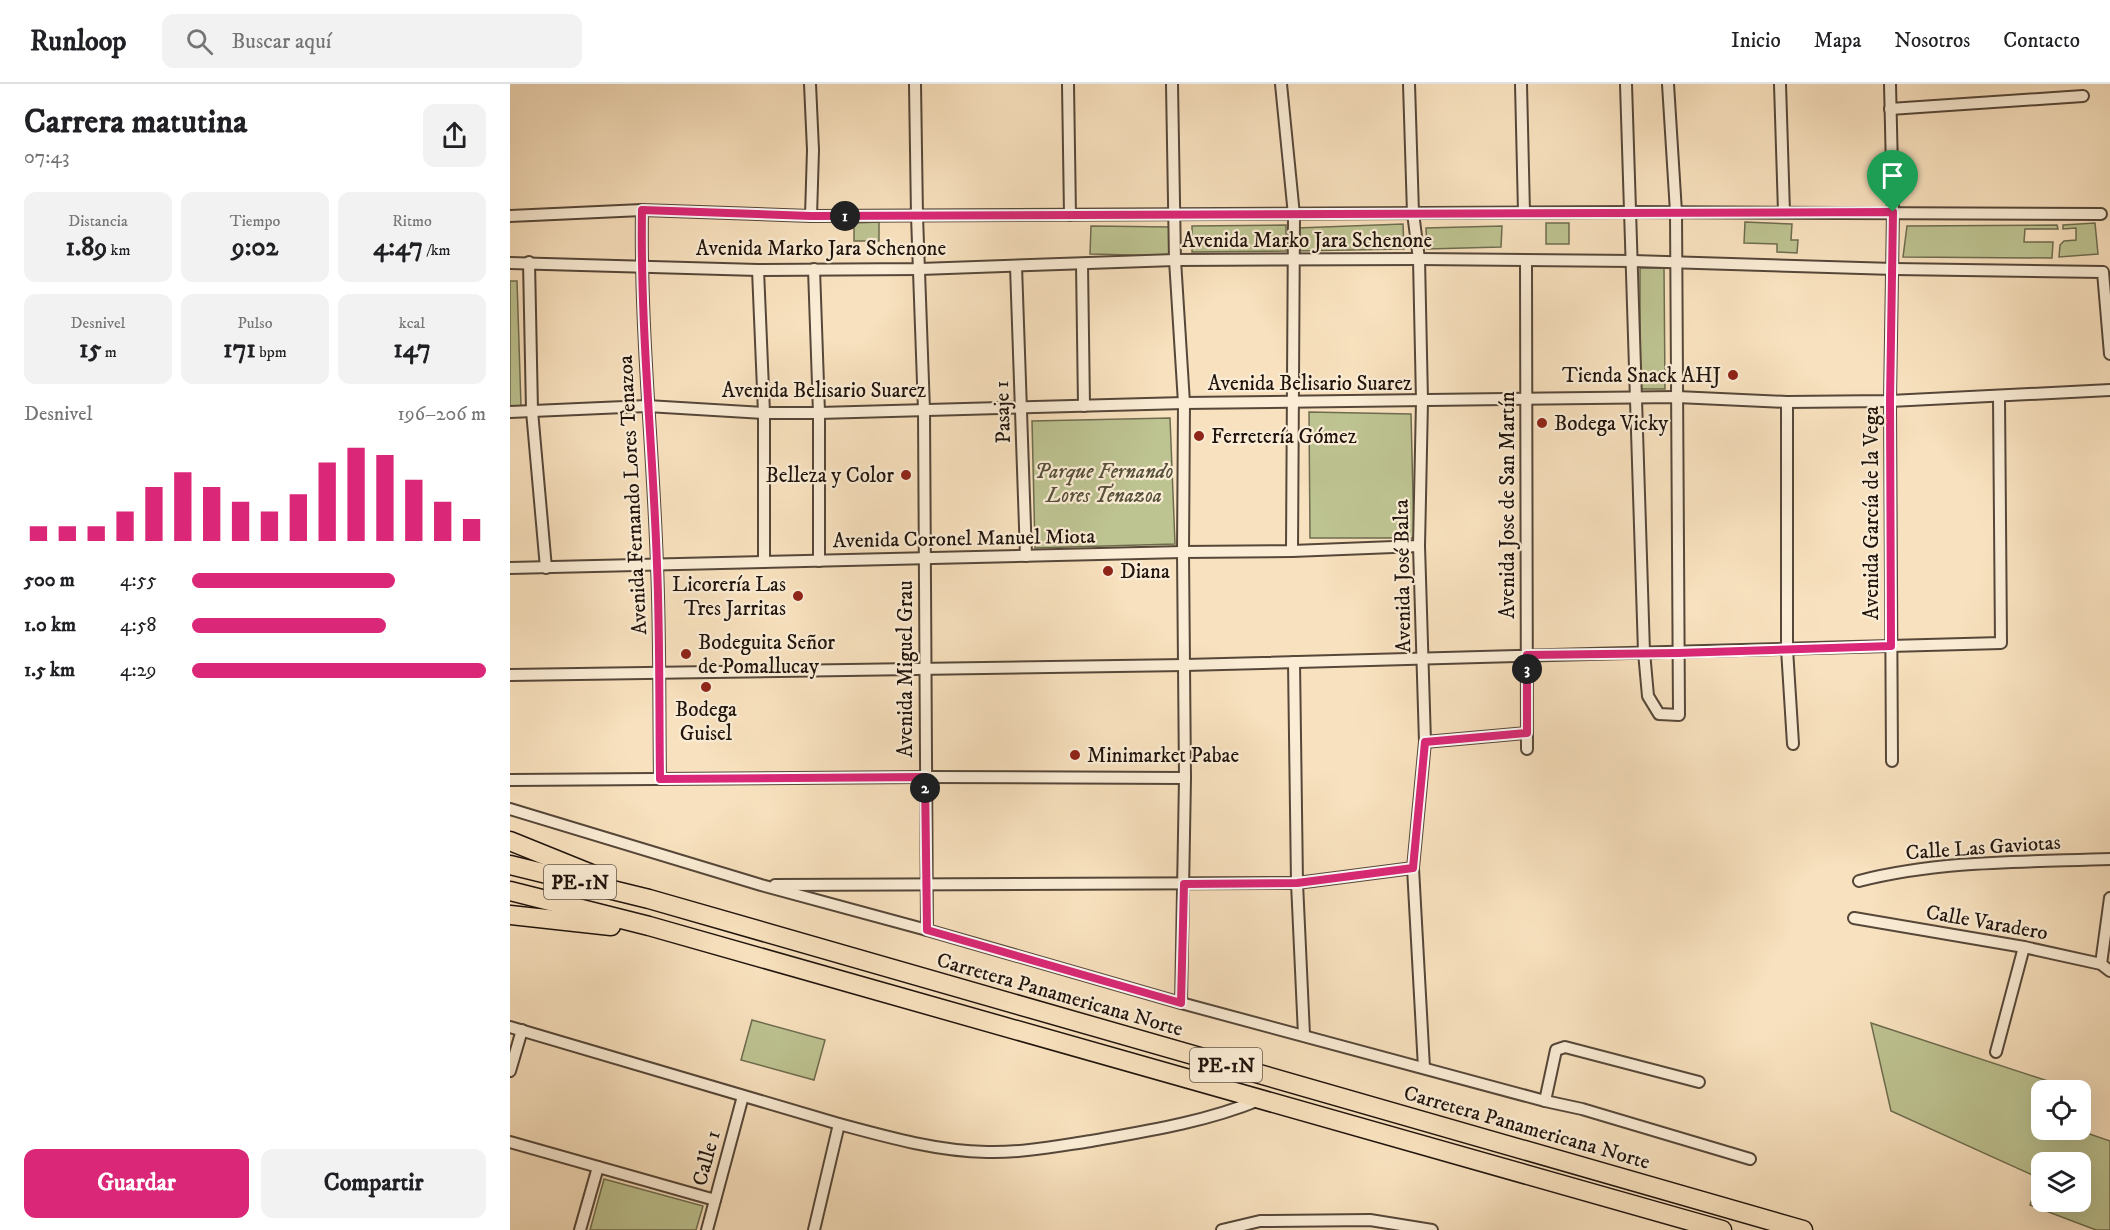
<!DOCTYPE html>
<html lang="es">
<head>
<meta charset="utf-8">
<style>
  body { margin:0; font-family:"IM FELL DW Pica",serif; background:#f2f2f2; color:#202124; height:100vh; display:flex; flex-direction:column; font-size:22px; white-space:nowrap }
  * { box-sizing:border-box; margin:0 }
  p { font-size:20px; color:#757577 }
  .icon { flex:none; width:33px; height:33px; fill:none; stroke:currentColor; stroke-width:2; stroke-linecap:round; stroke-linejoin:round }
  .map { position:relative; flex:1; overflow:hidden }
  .drawer { display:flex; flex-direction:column; background:#fff; width:510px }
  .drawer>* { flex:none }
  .fabs { position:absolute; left:1521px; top:996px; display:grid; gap:12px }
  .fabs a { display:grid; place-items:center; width:60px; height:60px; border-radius:12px; background:#fff; box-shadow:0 6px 24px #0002; font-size:30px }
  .pin { position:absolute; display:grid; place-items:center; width:51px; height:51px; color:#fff; margin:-62px -26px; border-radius:50% 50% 50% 0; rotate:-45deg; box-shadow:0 0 6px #0007 }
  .pin .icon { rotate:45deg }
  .km { position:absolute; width:30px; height:30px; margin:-15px; border-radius:50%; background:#222; color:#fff; font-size:16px; line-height:30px; text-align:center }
  .round { display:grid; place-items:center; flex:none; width:63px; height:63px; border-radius:12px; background:#f2f2f2 }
  .summary { display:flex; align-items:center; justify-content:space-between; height:102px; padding:0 24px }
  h1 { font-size:33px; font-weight:700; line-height:45px }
  .figures { display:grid; grid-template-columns:repeat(3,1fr); gap:9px; height:102px; padding:6px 24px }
  .figures div { display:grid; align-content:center; border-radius:12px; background:#f2f2f2; text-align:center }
  .figures b { font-size:26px; font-weight:700 }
  .figures small { font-size:16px; font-weight:400 }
  .figures p { font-size:16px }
  .chart { height:168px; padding:12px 24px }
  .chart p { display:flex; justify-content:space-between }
  .chart svg { width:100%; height:108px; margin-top:6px; stroke:#db2777; stroke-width:6 }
  .action { display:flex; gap:12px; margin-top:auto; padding:12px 24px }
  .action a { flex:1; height:69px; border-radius:12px; background:#db2777; color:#fff; font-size:24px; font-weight:700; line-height:69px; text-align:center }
  .action a+a { background:#f2f2f2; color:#202124 }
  ul { padding:0 24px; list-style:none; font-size:20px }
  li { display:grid; grid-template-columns:96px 72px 1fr; align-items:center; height:45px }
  li i { height:15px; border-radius:8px; background:#db2777 }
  header { display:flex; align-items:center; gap:36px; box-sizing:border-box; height:84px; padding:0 30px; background:#fff; border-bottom:2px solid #e0e0e0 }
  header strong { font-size:28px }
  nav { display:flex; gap:33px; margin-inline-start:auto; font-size:21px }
  .search { width:420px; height:54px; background:#f2f2f2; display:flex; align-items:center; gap:15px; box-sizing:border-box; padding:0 21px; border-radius:12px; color:#757577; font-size:22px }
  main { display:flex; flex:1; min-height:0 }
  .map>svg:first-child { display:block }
  .green { fill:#bdc391; stroke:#6e6c4f; stroke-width:1.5; fill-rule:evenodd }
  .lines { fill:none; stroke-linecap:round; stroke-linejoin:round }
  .minor-casing { stroke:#564739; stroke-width:14 }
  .trunk-casing { stroke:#20140d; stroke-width:21 }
  .minor { stroke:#faecd5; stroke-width:10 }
  .trunk { stroke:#f8e1be; stroke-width:18 }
  .route-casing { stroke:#fff; stroke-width:12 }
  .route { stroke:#db2777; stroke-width:8 }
  .poi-dot { fill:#8f2418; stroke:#faecd5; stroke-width:2 }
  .labels { text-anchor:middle; stroke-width:4.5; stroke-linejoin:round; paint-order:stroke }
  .shield { fill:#faecd5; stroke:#615549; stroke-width:1.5 }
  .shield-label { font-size:20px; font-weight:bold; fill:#20140d }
  .street-label { font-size:21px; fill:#20140d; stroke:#faecd5 }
  .poi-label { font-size:21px; fill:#20140d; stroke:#faecd5; text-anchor:start }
  .park-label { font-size:21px; font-style:italic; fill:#57513b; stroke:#faecd5 }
</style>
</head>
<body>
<header>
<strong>Runloop</strong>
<div class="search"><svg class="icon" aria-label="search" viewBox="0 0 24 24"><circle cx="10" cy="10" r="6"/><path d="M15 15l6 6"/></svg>Buscar aquí</div>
<nav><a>Inicio</a><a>Mapa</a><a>Nosotros</a><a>Contacto</a></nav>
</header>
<main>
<section class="drawer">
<div class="summary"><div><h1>Carrera matutina</h1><p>07:43</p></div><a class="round"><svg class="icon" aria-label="share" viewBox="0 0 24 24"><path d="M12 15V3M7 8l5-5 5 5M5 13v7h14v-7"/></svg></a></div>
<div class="figures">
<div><p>Distancia</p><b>1.89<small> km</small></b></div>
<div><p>Tiempo</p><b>9:02</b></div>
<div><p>Ritmo</p><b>4:47<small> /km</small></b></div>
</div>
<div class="figures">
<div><p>Desnivel</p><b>15<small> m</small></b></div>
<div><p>Pulso</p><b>171<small> bpm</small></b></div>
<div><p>kcal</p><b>147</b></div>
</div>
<div class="chart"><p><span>Desnivel</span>196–206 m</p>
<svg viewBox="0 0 160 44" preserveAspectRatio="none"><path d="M5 44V38M15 44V38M25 44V38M35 44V32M45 44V22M55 44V16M65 44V22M75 44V28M85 44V32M95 44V25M105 44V12M115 44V6M125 44V9M135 44V19M145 44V28M155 44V35"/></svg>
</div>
<ul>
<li><b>500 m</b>4:55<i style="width:69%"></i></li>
<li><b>1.0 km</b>4:58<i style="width:66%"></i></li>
<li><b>1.5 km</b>4:29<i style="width:100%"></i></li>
</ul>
<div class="action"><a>Guardar</a><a>Compartir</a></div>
</section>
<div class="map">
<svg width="1600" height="1146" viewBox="0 0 1600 1146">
  <rect width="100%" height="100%" fill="#f8e1be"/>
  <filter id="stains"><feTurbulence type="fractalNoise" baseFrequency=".00333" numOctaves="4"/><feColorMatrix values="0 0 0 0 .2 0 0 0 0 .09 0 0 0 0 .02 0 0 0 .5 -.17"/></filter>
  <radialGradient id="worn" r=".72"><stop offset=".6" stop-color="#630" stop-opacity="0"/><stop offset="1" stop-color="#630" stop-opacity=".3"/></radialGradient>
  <g class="green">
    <path d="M369,138V157H344V139Z"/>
    <path d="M1235,138L1282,140L1281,156H1288L1287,169L1267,168V160L1234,159Z"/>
    <rect x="1036" y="139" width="23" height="21"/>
    <path d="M1585,139L1588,170L1549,173L1550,161L1554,157L1566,156V144L1553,145V141Z"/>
    <path d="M893,140L894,165L786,167L787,144Z"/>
    <path d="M776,141V167L682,168V142Z"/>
    <path d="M1547,141L1548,145H1515L1514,158H1543L1542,174L1393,173L1397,142Z"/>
    <path d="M581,142L662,143V172L580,170Z"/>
    <path d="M992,142L991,163L917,165L916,144Z"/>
    <path d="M1130,184H1154L1155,305H1130Z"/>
    <path d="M0,197H7L11,322H0Z"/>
    <path d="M799,328L901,330L904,454H800Z"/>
    <path d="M660,334L665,460L525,464L522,337Z"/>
    <path d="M242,936L315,956L304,996L231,976Z"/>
    <path d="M1361,939L1553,1002L1552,1006H1532V1046H1568L1600,1057V1146H1586L1520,1121L1529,1094L1381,1027ZM1532,1078H1570V1118H1532Z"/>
    <path d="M94,1095L193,1122L186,1146H80Z"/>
  </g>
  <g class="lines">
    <defs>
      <g id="minor">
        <path d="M300,0L303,66L301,132"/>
        <path d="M405,0L407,132L414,326L417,846"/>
        <path d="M558,0L560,131"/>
        <path d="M662,0L665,176L674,319L673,468L675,694L671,919"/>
        <path d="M771,0L784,131L782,467"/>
        <path d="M899,0L903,129L909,175L912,317L909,462L915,658L903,784L914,984"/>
        <path d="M1011,0L1014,128"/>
        <path d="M1116,0L1134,568L1138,612L1149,630L1169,631L1166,128L1158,0"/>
        <path d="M1270,0L1274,128"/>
        <path d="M1380,0L1383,128L1380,317L1382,677"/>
        <path d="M1380,25L1573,12"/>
        <path d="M132,126C130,245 143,362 147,481C150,552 149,624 150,695"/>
        <path d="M0,132L132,126L301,132L1121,128L1591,130"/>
        <path d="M1016,177L1017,665"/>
        <path d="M19,178L22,327L36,484"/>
        <path d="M0,179L248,186L410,185L665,176L909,175L1123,177L1384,185L1593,188L1600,270"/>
        <path d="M572,180L574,322"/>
        <path d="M506,182L516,472"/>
        <path d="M304,185L309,329V477"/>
        <path d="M248,186L254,329V478"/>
        <path d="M1277,318V565L1283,660"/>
        <path d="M0,328L137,322L254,329H309L674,319L1167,313L1277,318L1380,317L1600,306"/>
        <path d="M0,484L673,468L782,467L909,462"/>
        <path d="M784,578L787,799L794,951"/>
        <path d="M0,591L675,581L1491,559L1489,313"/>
        <path d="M915,658L1017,649"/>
        <path d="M0,696L415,693L675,694"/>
        <path d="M0,725L251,801L417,846L671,919L1035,1017L1072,1025L1240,1075"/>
        <path d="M1349,797C1431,776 1516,778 1600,775"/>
        <path d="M265,801L787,799L903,784"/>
        <path d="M1344,834L1514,863L1591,880L1600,887"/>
        <path d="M1591,880L1600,814"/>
        <path d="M0,943L329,1040C377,1053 427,1067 477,1068C511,1069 547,1062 581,1057C638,1047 695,1038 749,1016"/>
        <path d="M1486,968L1514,863"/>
        <path d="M0,987L12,946"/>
        <path d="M1035,1017L1046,966L1055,963L1189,998"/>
        <path d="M0,1058L205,1116"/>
        <path d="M70,1146L88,1083"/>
        <path d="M197,1146L233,1012"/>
        <path d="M304,1146L329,1040"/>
        <path d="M712,1146L750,1137L860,1136L922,1146"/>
      </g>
      <g id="trunk">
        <path d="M0,757L94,795"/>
        <path d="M0,781L139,815L1293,1146"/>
        <path d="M0,807L139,842L1212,1146"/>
        <path d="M0,831L101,842"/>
      </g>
    </defs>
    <use href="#minor" class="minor-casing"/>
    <use href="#trunk" class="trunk-casing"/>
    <use href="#minor" class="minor"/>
    <use href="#trunk" class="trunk"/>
  </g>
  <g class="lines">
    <defs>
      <path id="route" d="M132,126L301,132L1383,128L1380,317L1381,562L1168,569L1017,571V649L915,658L903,784L787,799L674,800L671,919L417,846L415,693L150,695C149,624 150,552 147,481C143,362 130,245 132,126Z"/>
    </defs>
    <use href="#route" class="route-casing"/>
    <use href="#route" class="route"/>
  </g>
  <g class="poi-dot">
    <circle cx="1223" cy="291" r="6"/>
    <circle cx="1032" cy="339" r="6"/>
    <circle cx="689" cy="352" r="6"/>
    <circle cx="396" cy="391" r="6"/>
    <circle cx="598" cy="487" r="6"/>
    <circle cx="288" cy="512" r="6"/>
    <circle cx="176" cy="570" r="6"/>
    <circle cx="196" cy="603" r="6"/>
    <circle cx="565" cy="671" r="6"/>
  </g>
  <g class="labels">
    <g class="shield">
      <rect x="34" y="781" width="72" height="34" rx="4.5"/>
      <rect x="680" y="964" width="72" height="34" rx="4.5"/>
    </g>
    <g class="shield-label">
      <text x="70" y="805">PE-1N</text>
      <text x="716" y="988">PE-1N</text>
    </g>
    <g class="street-label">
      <text x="797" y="163">Avenida Marko Jara Schenone</text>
      <text x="311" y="171">Avenida Marko Jara Schenone</text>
      <text x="800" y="306">Avenida Belisario Suarez</text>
      <text x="314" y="313">Avenida Belisario Suarez</text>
      <text transform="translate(492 328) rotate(-92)" y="7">Pasaje 1</text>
      <text transform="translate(122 411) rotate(-93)" y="7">Avenida Fernando Lores Tenazoa</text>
      <text transform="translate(997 421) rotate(-90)" y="7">Avenida Jose de San Martín</text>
      <text transform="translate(1361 429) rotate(-90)" y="7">Avenida García de la Vega</text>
      <text transform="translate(454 454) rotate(-1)" y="7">Avenida Coronel Manuel Miota</text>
      <text transform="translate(892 492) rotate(-91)" y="7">Avenida José Balta</text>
      <text transform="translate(395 585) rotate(-90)" y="7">Avenida Miguel Grau</text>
      <text transform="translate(1473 763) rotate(-4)" y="7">Calle Las Gaviotas</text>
      <text transform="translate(1477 838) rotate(10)" y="7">Calle Varadero</text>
      <text transform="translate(550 910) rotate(16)" y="7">Carretera Panamericana Norte</text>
      <text transform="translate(1017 1043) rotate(16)" y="7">Carretera Panamericana Norte</text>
      <text transform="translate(196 1074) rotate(-75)" y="7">Calle 1</text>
    </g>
    <g class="poi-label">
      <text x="1211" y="298" text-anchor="end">Tienda Snack AHJ</text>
      <text x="1044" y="346">Bodega Vicky</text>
      <text x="701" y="359">Ferretería Gómez</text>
      <text x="384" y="398" text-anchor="end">Belleza y Color</text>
      <text x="610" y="494">Diana</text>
      <text x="276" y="507" text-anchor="end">Licorería Las<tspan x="276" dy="24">Tres Jarritas</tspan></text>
      <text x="188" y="565">Bodeguita Señor<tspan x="188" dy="24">de Pomallucay</tspan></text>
      <text x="196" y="632" text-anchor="middle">Bodega<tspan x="196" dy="24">Guisel</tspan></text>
      <text x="577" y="678">Minimarket Pabae</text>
    </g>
    <g class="park-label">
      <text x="594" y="394">Parque Fernando<tspan x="594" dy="24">Lores Tenazoa</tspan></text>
    </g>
  </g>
  <rect width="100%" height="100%" filter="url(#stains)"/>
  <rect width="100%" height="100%" fill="url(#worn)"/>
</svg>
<div class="fabs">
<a><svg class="icon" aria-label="locate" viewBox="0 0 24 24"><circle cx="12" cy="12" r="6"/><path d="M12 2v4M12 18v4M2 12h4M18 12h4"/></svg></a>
<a><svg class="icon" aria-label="layers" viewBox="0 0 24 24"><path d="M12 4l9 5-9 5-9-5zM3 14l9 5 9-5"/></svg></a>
</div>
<div class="pin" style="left:1383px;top:128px;background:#1e9e55"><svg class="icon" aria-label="arrive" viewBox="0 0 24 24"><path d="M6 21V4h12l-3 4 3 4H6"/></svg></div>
<b class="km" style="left:335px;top:132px">1</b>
<b class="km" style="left:415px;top:704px">2</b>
<b class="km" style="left:1017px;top:585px">3</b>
</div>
</main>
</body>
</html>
